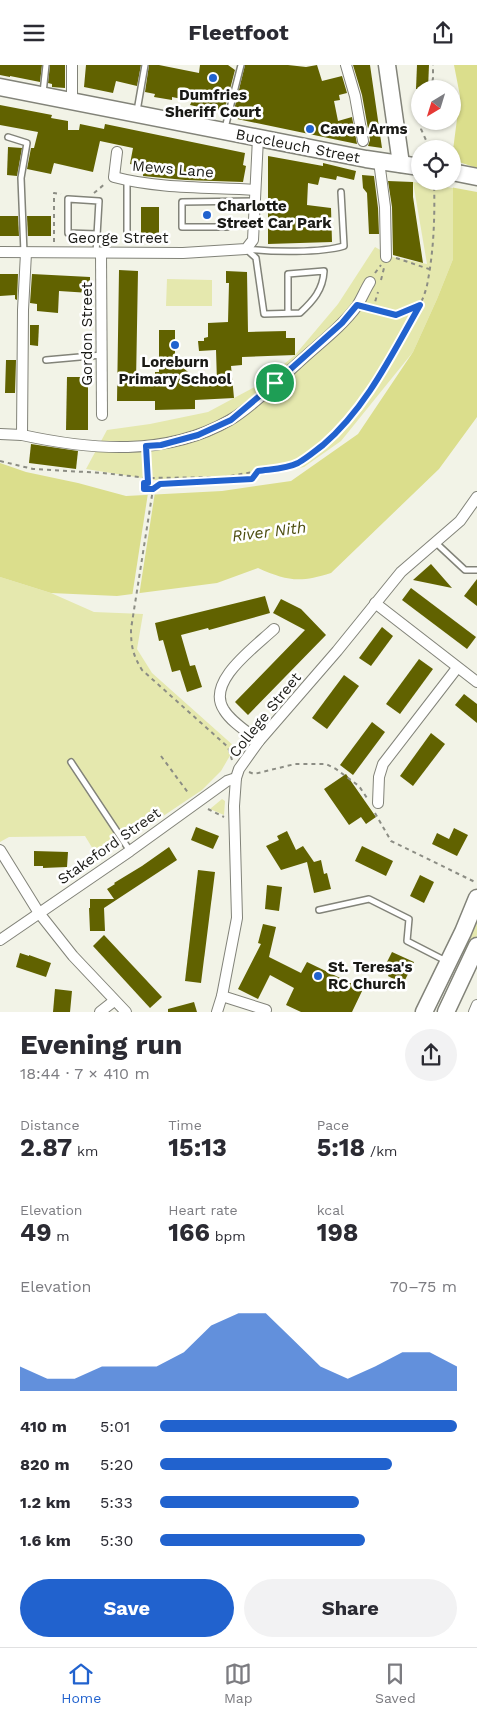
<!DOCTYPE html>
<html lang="en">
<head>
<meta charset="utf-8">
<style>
  body { margin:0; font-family:"Work Sans",sans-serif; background:#f2f2f3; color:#2b2b33; height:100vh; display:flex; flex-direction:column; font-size:19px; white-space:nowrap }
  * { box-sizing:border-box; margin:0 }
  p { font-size:16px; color:#7c7c81 }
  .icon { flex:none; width:28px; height:28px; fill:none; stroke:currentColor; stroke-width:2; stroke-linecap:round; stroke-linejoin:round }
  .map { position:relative; height:947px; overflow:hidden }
  .drawer { display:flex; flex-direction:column; background:#fff; flex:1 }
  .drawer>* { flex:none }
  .needle { width:32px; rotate:218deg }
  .controls { position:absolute; left:411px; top:15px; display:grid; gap:10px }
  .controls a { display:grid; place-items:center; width:50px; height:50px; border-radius:50%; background:#fff; box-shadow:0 1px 4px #0004; font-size:25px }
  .pin { position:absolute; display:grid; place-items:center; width:42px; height:42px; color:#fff; margin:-21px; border:2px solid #fff; border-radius:50%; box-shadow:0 1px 5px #0007 }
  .round { display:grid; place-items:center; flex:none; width:52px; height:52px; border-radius:26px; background:#f2f2f3 }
  .headline { display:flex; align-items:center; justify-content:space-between; height:85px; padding:0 20px }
  h1 { font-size:28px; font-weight:700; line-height:38px }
  .stats { display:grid; grid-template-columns:repeat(3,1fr); gap:8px; height:85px; padding:5px 20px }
  .stats div { display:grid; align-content:center }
  .stats b { font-size:25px; font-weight:700 }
  .stats small { font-size:14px; font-weight:400 }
  .stats p { font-size:14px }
  .chart { height:140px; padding:10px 20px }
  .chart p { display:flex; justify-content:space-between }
  .chart svg { width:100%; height:90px; margin-top:5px; fill:#2162ce; opacity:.7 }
  .button { display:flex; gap:10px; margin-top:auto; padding:10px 20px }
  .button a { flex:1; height:58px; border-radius:30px; background:#2162ce; color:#fff; font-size:20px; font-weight:700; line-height:58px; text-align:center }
  .button a+a { background:#f2f2f3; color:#2b2b33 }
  ul { padding:0 20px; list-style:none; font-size:16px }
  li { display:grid; grid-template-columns:80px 60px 1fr; align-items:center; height:38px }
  li i { height:12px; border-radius:6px; background:#2162ce }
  header { display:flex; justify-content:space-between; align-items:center; height:65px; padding:0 20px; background:#fff; font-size:22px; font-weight:700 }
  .tab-bar { display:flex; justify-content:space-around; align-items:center; height:70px; border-top:1px solid #e1e1e2; background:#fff; font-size:14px; color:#7c7c81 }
  .tab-bar a { display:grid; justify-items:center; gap:2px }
  .tab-bar .on { color:#2162ce }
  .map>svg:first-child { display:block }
  .green { fill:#e5e8ae }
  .water { fill:#dbde8c }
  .pier { fill:#f2f3e7 }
  .building { fill:#616200 }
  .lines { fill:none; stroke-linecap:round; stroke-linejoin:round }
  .service-casing { stroke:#828379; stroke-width:8 }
  .minor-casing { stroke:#828379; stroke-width:12 }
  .primary-casing { stroke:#828379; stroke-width:19 }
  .path { stroke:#8c8d84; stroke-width:2; stroke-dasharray:4 4; stroke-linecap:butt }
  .service { stroke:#fff; stroke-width:5 }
  .minor { stroke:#fff; stroke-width:10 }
  .primary { stroke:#fff; stroke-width:16 }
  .route-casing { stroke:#fff; stroke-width:10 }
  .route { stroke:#2162ce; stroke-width:6 }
  .poi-dot { fill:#2162ce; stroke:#fff; stroke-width:2 }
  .labels { text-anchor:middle; stroke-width:5; stroke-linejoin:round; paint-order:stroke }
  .poi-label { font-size:15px; font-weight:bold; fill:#1a1a16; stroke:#fff; text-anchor:start }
  .street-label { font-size:15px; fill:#1a1a16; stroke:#fff }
  .water-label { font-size:16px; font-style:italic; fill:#4d4e10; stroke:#fff }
</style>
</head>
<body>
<header><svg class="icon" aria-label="menu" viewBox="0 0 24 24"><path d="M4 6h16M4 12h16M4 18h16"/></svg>Fleetfoot<svg class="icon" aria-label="share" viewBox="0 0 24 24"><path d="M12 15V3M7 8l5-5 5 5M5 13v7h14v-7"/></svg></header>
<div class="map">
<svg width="477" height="947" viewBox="0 0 477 947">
  <rect width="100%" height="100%" fill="#f2f3e7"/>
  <g class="green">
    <path d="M413,117L453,123V194L437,234L413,287L341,376L304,402L241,415L161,416L86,404L107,365L150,359L208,347L260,319L295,290L338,239L375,182L393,192L427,199Z"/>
    <path d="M167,214L212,215V241H166Z"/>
    <path d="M0,512L51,528L94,547L143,549L137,584L152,608L235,682L221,706L202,725L99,794L85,771L9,772L0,777Z"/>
    <path d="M222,734L225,736L224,750L210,744Z"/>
    <path d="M477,853V870L467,890L461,887Z"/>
  </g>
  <path class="water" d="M454,0H477V352L439,404L331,508C300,518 287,516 258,503L217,518L117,531L51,528L0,512V398L26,407L78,418L126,431L222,426L291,416L358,369L413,287L437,234L453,194V85L460,31Z"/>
  <g class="pier">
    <path d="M453,95L477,103V127L450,122V116H452Z"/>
    <path d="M155,427L139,531L132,532L148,428Z"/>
  </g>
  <g class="building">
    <path d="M0,0H42L40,17L10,11V12L0,10Z"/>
    <path d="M50,0H65V23L52,22V19L48,18Z"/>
    <path d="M86,0H141L137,21L116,16L113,28L84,22Z"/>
    <path d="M149,0H159L199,8L200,0H228L235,5L224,47L217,45L207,47L203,43L190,40L192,36L172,32V35L154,32L155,29L145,27Z"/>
    <path d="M245,0H288L306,2L317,0L322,16L342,11L347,28L339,30L340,35L334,36L338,56L352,52L357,79L237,54L239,44L234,45Z"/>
    <path d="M353,0H370L382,83L368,81L370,75L362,30Z"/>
    <path d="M417,0H429L428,24H416Z"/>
    <path d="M0,40L52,50L51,53L68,56V65H79L80,59L104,64L105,59L245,88L243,100L246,101L243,117L185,115L143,111L144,102L130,99L133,83L100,76L93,107L54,98L51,109L27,104L31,83H34L38,67L0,60Z"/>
    <path d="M8,82L22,83L17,111L7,110Z"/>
    <path d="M268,91L323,101V98L356,106L354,115L337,111L336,115L320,112L318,120L308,118L307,140L331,143L332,177L268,179Z"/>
    <path d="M362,110L374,111L378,143L379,169H369L367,128L363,123Z"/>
    <path d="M388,116L413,117V132L423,198L393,190L392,142Z"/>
    <rect x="141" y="142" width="18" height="29"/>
    <path d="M0,151H18L19,171H0Z"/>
    <path d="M27,151H51V171H28Z"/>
    <path d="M119,205L138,206L136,317H155V307H159V265H175V296L201,318L217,317L216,285L199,286L198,276H204V273L208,272V258L228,257L229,218H226V206L247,207L248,267L286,266V273H295V290L242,292V300L231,301L234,333L195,335V344L155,345V336H117Z"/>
    <path d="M0,209H18L17,235L15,234V230L0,231Z"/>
    <path d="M32,209L90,212V228L59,226L58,248L37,246V239L30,238Z"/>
    <path d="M30,260H39L38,281L30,280Z"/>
    <path d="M6,295H16L15,328H5Z"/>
    <path d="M67,312H88V365H66Z"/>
    <path d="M31,379L78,386L76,404L29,398Z"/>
    <path d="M431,499L452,523L413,515Z"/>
    <path d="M477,514V541L464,531Z"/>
    <path d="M411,523L476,572L467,584L402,535Z"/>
    <path d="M265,531L270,548L209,565L208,563L181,570L190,601L195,600L202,622L187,627L180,605L172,607L163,575L159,576L155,558Z"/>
    <path d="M281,534L301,544L326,570L248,650L235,637L305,565L273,548Z"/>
    <path d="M382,562L393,571L371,601L359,593Z"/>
    <path d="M419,594L433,604L400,649L386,639Z"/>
    <path d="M344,610L359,621L327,664L312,653Z"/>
    <path d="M464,629L477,639V658L455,640Z"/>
    <path d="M372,657L385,667L353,710L340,700Z"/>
    <path d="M431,668L445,679L413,721L400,711Z"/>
    <path d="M346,709L376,752L366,759L361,752L349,760L324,724Z"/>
    <path d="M196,762L219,771L213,784L191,775Z"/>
    <path d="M454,763L468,770L457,791L432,779L437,768L449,774Z"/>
    <path d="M287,766L296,785L303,781L314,797L321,795L324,809L327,808L331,824L314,828L307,797L281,805L266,781L279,775L277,771Z"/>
    <path d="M362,781L393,796L386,811L355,796Z"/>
    <path d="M169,782L177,795L104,843L105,866H90L89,843H90V834H114L107,824L115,819L114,818L142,801Z"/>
    <path d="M34,786L68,787L67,802L43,803V801H34Z"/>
    <path d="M198,805L215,807L201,918L185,916Z"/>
    <path d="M420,810L434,817L424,838L410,831Z"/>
    <path d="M267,820L282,822L279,846L265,844Z"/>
    <path d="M263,859L276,862L269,892L301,908L307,897L363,924L352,947H301L286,940L294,923L270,910L258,934L238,924L261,879L258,878Z"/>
    <path d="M104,870L162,932L150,943L93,881Z"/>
    <path d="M392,887L414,897L403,919L388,911L390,906L384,903Z"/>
    <path d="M20,888L29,891V890L51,898L46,912L16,902Z"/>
    <path d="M55,924L72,926L70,947H53Z"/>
    <path d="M194,937L197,947H168V944Z"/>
  </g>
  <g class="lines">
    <defs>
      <g id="service">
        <path d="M43,28L46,0"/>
        <path d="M137,46L145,0"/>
        <path d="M225,63L241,0"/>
        <path d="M8,72L27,78L21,113L24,188"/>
        <path d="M227,162H182V137L254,136"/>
        <path d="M127,166V116"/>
        <path d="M246,184L256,193L264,249L300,248C313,236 323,225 324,206L288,209V248"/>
        <path d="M247,184C272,187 321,188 344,181L341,127"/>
        <path d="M96,188L99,136L68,134V168L97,169"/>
        <path d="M46,295L102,290"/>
        <path d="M435,477L465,505H477"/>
        <path d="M71,697L130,786"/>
        <path d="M319,845L369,834L409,854L407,876L446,896"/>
      </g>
      <g id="minor">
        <path d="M346,0L355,31L363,76"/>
        <path d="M72,36V0"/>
        <path d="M117,87L114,112C159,124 209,122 255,125"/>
        <path d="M379,96L385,142L386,192"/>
        <path d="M0,187L183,188L246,184L253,175L258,73"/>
        <path d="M26,188L23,245L22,370C91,385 166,392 230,355C251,343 278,316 297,299C317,280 341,263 357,241C362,233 365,225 370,217"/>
        <path d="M101,188L102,350"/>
        <path d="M0,369L22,370"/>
        <path d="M375,538L477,617"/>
        <path d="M259,676C248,667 232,658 224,645C205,617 255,582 274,564"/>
        <path d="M378,738L379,712L383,699L457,603"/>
        <path d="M0,785L39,848L73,891L126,947"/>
        <path d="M0,875L130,786L227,716L236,713"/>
        <path d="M222,931L266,945"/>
        <path d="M100,947L114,936"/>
        <path d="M217,947L222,931L237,853L234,741L236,713L239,704L259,676L337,586L401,507L460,456L477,432"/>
        <path d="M474,947L477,940"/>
      </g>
      <g id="primary">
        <path d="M387,0L401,99"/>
        <path d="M0,22L366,94L420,102"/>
        <path d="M452,107L477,112"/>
        <path d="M424,947L463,867L477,833"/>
        <path d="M446,947L477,881"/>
      </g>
    </defs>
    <use href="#service" class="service-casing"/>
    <use href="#minor" class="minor-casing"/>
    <use href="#primary" class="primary-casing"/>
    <g class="path">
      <path d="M431,24L433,13V0"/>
      <path d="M423,56L421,64L430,84"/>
      <path d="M94,128L106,118"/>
      <path d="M54,177V128L61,129"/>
      <path d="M396,193L429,204"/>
      <path d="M375,208L381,200"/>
      <path d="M381,215L384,203"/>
      <path d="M368,243L396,250L420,240"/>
      <path d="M373,244L378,227"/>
      <path d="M147,392L148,418H144V424H153"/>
      <path d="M0,396L33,404L103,408L148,413L225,412L258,406"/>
      <path d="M161,691L189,729"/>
      <path d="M232,695L228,682L142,605C133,590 131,582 131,564L153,424L159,419L252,414L258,406C272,404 289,404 302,396C349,367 377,316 403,270C413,253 425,235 428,215C434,183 435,149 434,116"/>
      <path d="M249,707L254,709L295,699H326L336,704L359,721L367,733"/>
      <path d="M208,744L224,752"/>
      <path d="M375,748L391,776L477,818"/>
    </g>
    <use href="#service" class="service"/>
    <use href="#minor" class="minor"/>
    <use href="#primary" class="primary"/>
  </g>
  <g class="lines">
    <defs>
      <path id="route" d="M357,240L396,250L420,240C392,289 367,342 323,380C315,386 307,393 298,398C286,404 271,404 258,406L252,414L160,419L153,424H144V418H148L146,381L161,380L198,370L231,355L275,318L342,258Z"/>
    </defs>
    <use href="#route" class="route-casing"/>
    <use href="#route" class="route"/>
  </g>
  <g class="poi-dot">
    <circle cx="213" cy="13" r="5"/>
    <circle cx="310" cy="64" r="5"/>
    <circle cx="207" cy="150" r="5"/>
    <circle cx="175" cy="280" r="5"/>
    <circle cx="318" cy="911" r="5"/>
  </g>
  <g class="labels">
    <g class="poi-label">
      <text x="213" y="35" text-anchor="middle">Dumfries<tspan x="213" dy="17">Sheriff Court</tspan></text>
      <text x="320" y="69">Caven Arms</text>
      <text x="217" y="146">Charlotte<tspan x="217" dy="17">Street Car Park</tspan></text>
      <text x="175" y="302" text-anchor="middle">Loreburn<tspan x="175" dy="17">Primary School</tspan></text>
      <text x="328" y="907">St. Teresa's<tspan x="328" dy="17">RC Church</tspan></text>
    </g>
    <g class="street-label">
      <text transform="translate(298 81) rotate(11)" y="5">Buccleuch Street</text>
      <text transform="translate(173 104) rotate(5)" y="5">Mews Lane</text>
      <text x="118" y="178">George Street</text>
      <text transform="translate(87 269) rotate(-90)" y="5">Gordon Street</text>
      <text transform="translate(265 650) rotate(-51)" y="5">College Street</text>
      <text transform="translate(109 781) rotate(-35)" y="5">Stakeford Street</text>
    </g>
    <g class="water-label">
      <text transform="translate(269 466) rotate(-7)" y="6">River Nith</text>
    </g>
  </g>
</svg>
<div class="controls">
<a><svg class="needle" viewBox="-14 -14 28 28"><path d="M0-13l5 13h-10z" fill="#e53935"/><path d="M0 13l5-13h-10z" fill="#7c7c81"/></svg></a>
<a><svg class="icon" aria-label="locate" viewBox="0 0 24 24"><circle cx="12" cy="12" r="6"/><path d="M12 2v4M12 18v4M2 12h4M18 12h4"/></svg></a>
</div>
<div class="pin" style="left:275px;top:318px;background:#1e9e55"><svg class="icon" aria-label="arrive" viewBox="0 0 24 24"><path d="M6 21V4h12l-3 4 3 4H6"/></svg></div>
</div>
<section class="drawer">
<div class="headline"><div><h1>Evening run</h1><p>18:44 · 7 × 410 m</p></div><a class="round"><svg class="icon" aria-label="share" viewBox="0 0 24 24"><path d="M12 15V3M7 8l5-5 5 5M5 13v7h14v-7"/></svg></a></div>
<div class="stats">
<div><p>Distance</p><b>2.87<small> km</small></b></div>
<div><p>Time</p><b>15:13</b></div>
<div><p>Pace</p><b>5:18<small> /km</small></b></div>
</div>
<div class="stats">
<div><p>Elevation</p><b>49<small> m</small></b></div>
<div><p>Heart rate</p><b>166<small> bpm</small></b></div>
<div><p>kcal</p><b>198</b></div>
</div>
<div class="chart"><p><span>Elevation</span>70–75 m</p>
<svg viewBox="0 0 160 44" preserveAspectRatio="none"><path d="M0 44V32L10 38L20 38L30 32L40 32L50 32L60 25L70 12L80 6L90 6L100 19L110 32L120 38L130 32L140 25L150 25L160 32V44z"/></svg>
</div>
<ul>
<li><b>410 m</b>5:01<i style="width:100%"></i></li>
<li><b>820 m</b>5:20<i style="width:78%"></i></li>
<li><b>1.2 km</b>5:33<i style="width:67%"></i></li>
<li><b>1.6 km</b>5:30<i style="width:69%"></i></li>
</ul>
<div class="button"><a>Save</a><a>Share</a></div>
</section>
<nav class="tab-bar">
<a class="on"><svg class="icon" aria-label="home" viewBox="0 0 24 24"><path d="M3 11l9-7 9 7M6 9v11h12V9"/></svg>Home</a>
<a><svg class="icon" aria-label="map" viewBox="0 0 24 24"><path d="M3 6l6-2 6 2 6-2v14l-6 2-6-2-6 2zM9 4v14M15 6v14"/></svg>Map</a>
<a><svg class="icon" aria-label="saved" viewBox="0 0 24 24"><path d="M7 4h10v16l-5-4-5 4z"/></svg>Saved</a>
</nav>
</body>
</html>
